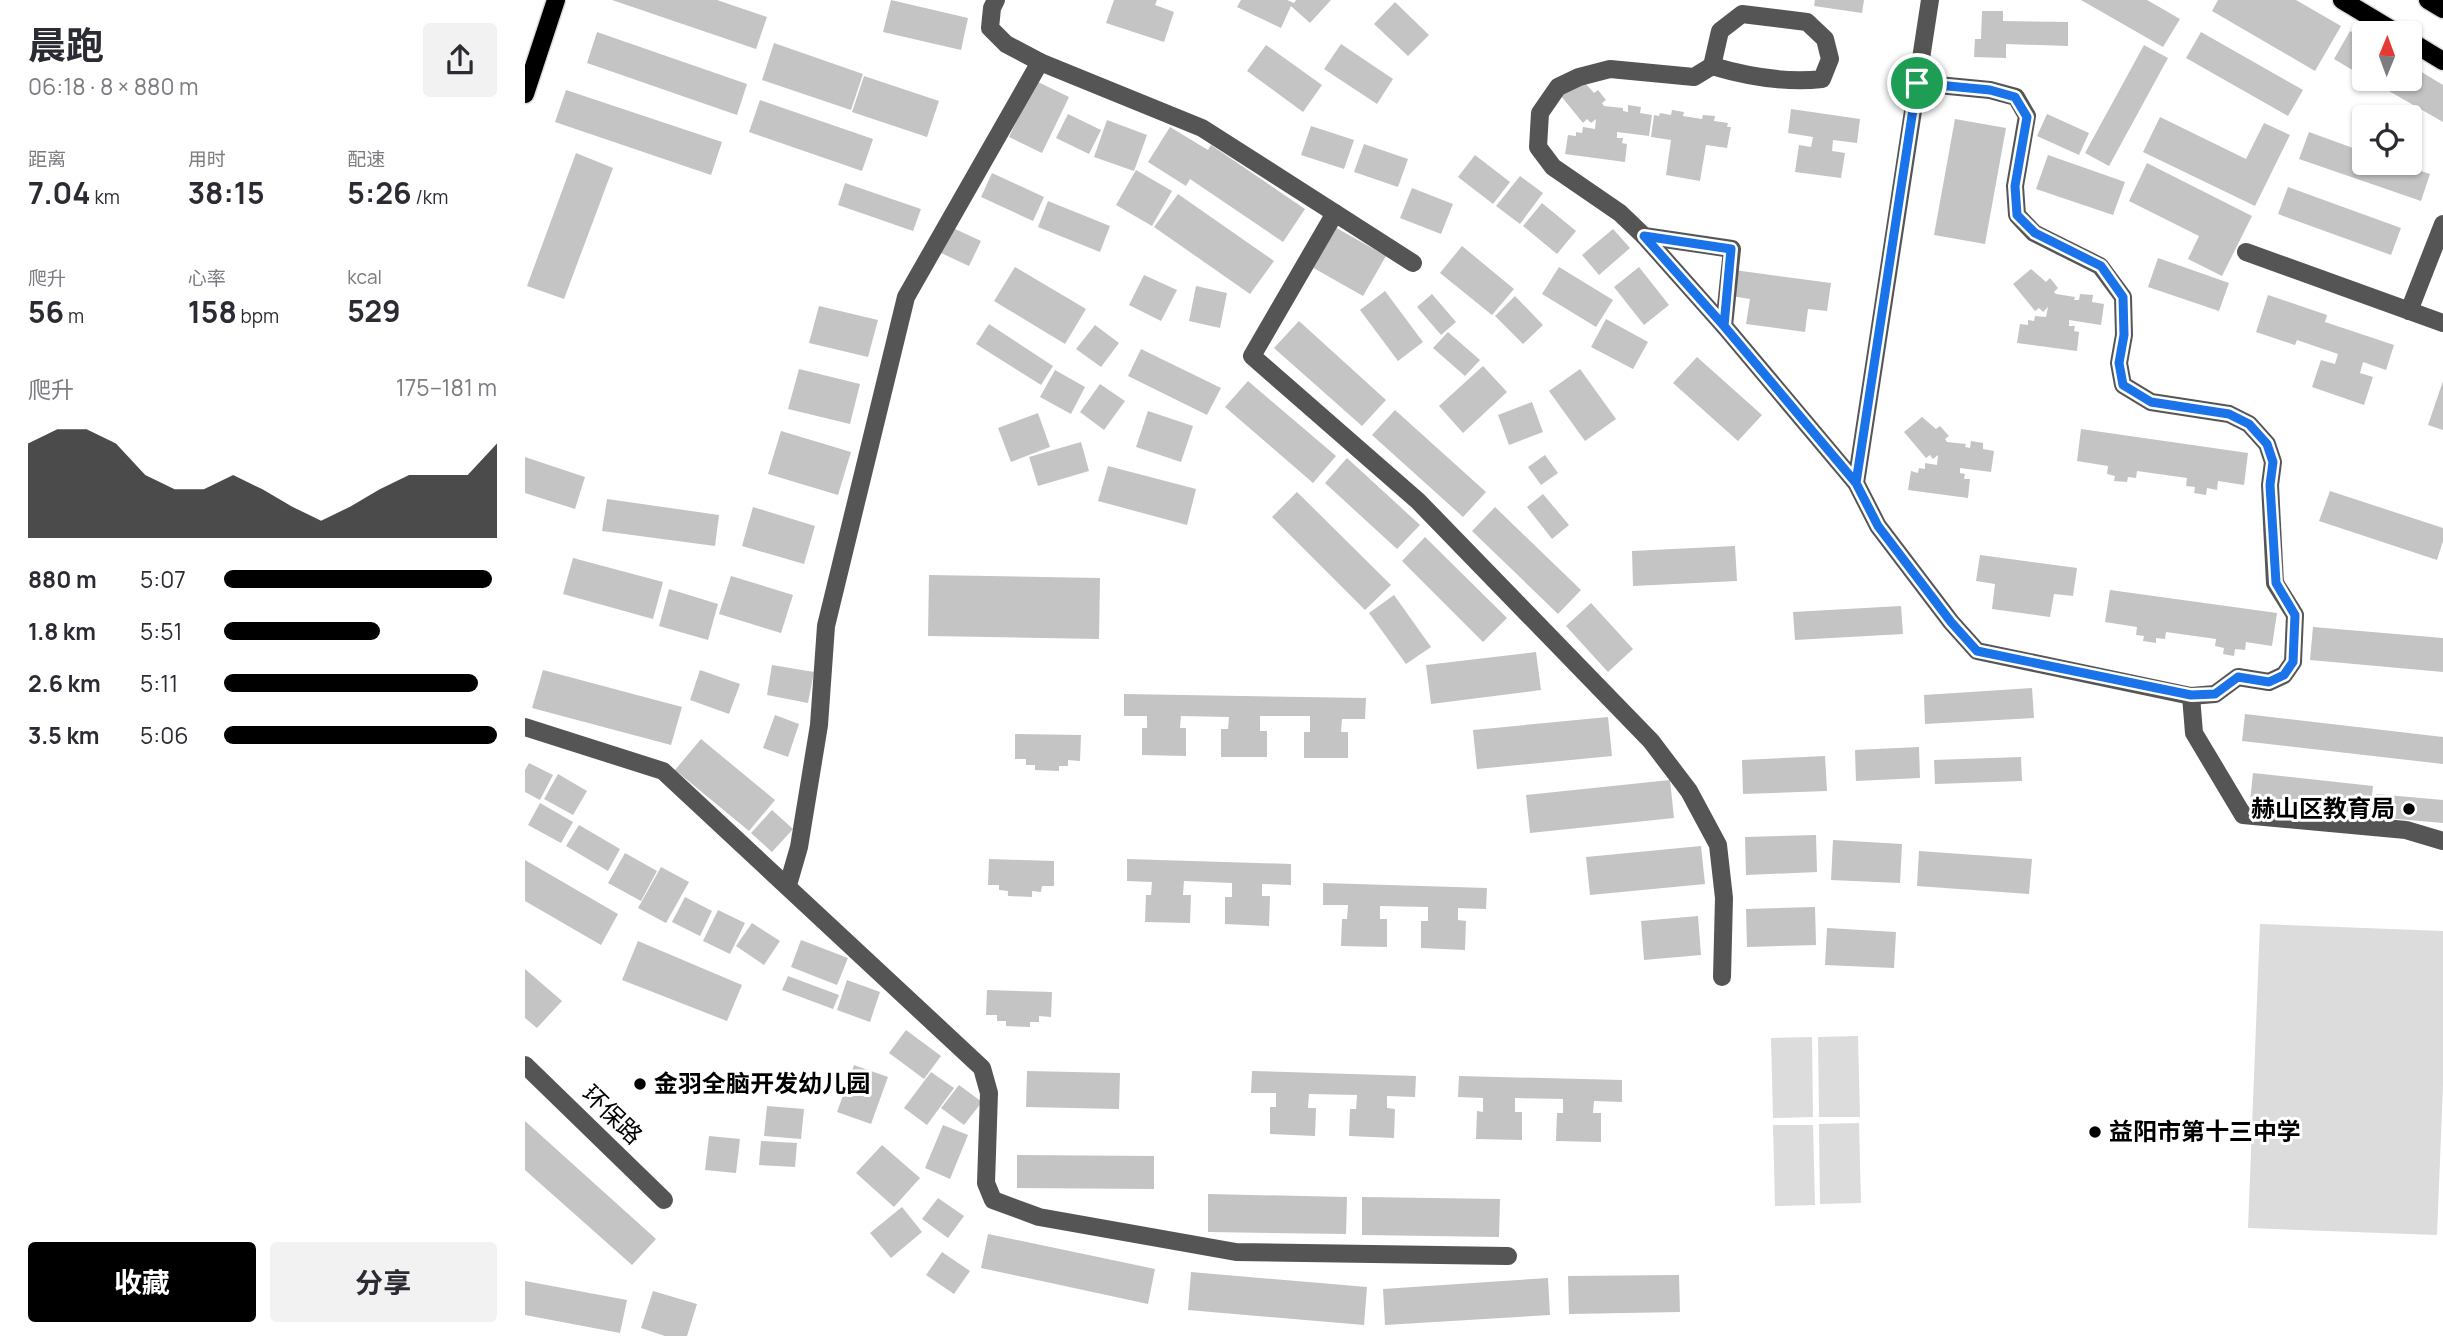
<!DOCTYPE html>
<html lang="zh">
<head>
<meta charset="utf-8">
<style>
  body { margin:0; font-family:Manrope,"Noto Sans SC",sans-serif; background:#f2f2f3; color:#2b2b33; height:100vh; display:flex; flex-direction:column; font-size:26px; white-space:nowrap }
  * { box-sizing:border-box; margin:0 }
  p { font-size:23px; color:#7c7c81 }
  .icon { flex:none; width:38px; height:38px; fill:none; stroke:currentColor; stroke-width:2; stroke-linecap:round; stroke-linejoin:round }
  .map { position:relative; flex:1; overflow:hidden }
  .side { display:flex; flex-direction:column; background:#fff; width:525px }
  .side>* { flex:none }
  .needle { width:46px; rotate:1deg }
  .buttons { position:absolute; left:1827px; top:21px; display:grid; gap:14px }
  .buttons a { display:grid; place-items:center; width:70px; height:70px; border-radius:7px; background:#fff; box-shadow:0 2px 5px #0004; font-size:35px }
  .pin { position:absolute; display:grid; place-items:center; width:60px; height:60px; color:#fff; margin:-30px; border:4px solid #fff; border-radius:50%; box-shadow:0 2px 7px #0007 }
  .round { display:grid; place-items:center; flex:none; width:74px; height:74px; border-radius:7px; background:#f2f2f3 }
  .headline { display:flex; align-items:center; justify-content:space-between; height:119px; padding:0 28px }
  h1 { font-size:38px; font-weight:700; line-height:52px }
  .stats { display:grid; grid-template-columns:repeat(3,1fr); gap:10px; height:119px; padding:7px 28px }
  .stats div { display:grid; align-content:center }
  .stats b { font-size:30px; font-weight:700 }
  .stats small { font-size:19px; font-weight:400 }
  .stats p { font-size:19px }
  .chart { height:196px; padding:14px 28px }
  .chart p { display:flex; justify-content:space-between }
  .chart svg { width:100%; height:126px; margin-top:7px; fill:#000; opacity:.7 }
  .button { display:flex; gap:14px; margin-top:auto; padding:14px 28px }
  .button a { flex:1; height:80px; border-radius:7px; background:#000; color:#fff; font-size:28px; font-weight:700; line-height:80px; text-align:center }
  .button a+a { background:#f2f2f3; color:#2b2b33 }
  ul { padding:0 28px; list-style:none; font-size:23px }
  li { display:grid; grid-template-columns:112px 84px 1fr; align-items:center; height:52px }
  li i { height:18px; border-radius:9px; background:#000 }
  main { display:flex; flex:1; min-height:0 }
  .map>svg:first-child { display:block }
  .green { fill:#dcdcdc }
  .building { fill:#c4c4c4 }
  .lines { fill:none; stroke-linecap:round; stroke-linejoin:round }
  .major-casing { stroke:#dbdbdb; stroke-width:21 }
  .minor { stroke:#555; stroke-width:18 }
  .major { stroke:#000; stroke-width:18 }
  .route-casing { stroke:#fff; stroke-width:14 }
  .route { stroke:#1a73e8; stroke-width:9 }
  .poi-dot { fill:#000; stroke:#fff; stroke-width:2.5 }
  .labels { text-anchor:middle; stroke-width:6; stroke-linejoin:round; paint-order:stroke }
  .poi-label { font-size:24px; font-weight:bold; fill:#000; stroke:#fff; text-anchor:start }
  .street-label { font-size:24px; fill:#000; stroke:#fff }
</style>
</head>
<body>
<main>
<section class="side">
<div class="headline"><div><h1>晨跑</h1><p>06:18 · 8 × 880 m</p></div><a class="round"><svg class="icon" aria-label="share" viewBox="0 0 24 24"><path d="M12 15V3M7 8l5-5 5 5M5 13v7h14v-7"/></svg></a></div>
<div class="stats">
<div><p>距离</p><b>7.04<small> km</small></b></div>
<div><p>用时</p><b>38:15</b></div>
<div><p>配速</p><b>5:26<small> /km</small></b></div>
</div>
<div class="stats">
<div><p>爬升</p><b>56<small> m</small></b></div>
<div><p>心率</p><b>158<small> bpm</small></b></div>
<div><p>kcal</p><b>529</b></div>
</div>
<div class="chart"><p><span>爬升</span>175–181 m</p>
<svg viewBox="0 0 160 44" preserveAspectRatio="none"><path d="M0 44V11L10 6L20 6L30 11L40 22L50 27L60 27L70 22L80 27L90 33L100 38L110 33L120 27L130 22L140 22L150 22L160 11V44z"/></svg>
</div>
<ul>
<li><b>880 m</b>5:07<i style="width:98%"></i></li>
<li><b>1.8 km</b>5:51<i style="width:57%"></i></li>
<li><b>2.6 km</b>5:11<i style="width:93%"></i></li>
<li><b>3.5 km</b>5:06<i style="width:100%"></i></li>
</ul>
<div class="button"><a>收藏</a><a>分享</a></div>
</section>
<div class="map">
<svg width="1918" height="1336" viewBox="0 0 1918 1336">
  <rect width="100%" height="100%" fill="#fff"/>
  <g class="green">
    <path d="M1735,924L1918,931V1085L1912,1235L1723,1228Z"/>
    <path d="M1333,1036L1335,1117H1294L1293,1037Z"/>
    <path d="M1287,1037L1288,1117L1248,1118L1246,1038Z"/>
    <path d="M1334,1123L1336,1203L1295,1204L1294,1124Z"/>
    <path d="M1248,1125H1288L1290,1205L1250,1206Z"/>
  </g>
  <g class="building">
    <path d="M87,0H192L242,17L231,49Z"/>
    <path d="M366,0L443,18L436,50L358,32Z"/>
    <path d="M589,0H632L630,5L649,12L639,42L581,23Z"/>
    <path d="M716,0H762L769,3L771,0H806L785,23L766,6L756,28L712,7Z"/>
    <path d="M1290,0H1339L1337,13L1289,6Z"/>
    <path d="M1556,0H1622L1655,19L1638,47Z"/>
    <path d="M1693,0H1771L1816,26L1790,71L1687,11Z"/>
    <path d="M870,2L904,35L883,56L849,24Z"/>
    <path d="M1457,11H1478V21L1543,22V46L1481,44V58L1449,57L1450,39H1456Z"/>
    <path d="M1825,31L1839,39V77L1809,59Z"/>
    <path d="M72,32L222,84L212,115L62,63Z"/>
    <path d="M1676,32L1778,90L1763,116L1661,58Z"/>
    <path d="M249,43L338,74L326,110L237,80Z"/>
    <path d="M816,44L868,79L852,104L799,69Z"/>
    <path d="M741,45L797,85L778,112L722,71Z"/>
    <path d="M1619,45L1643,58L1584,166L1560,153Z"/>
    <path d="M1885,65L1918,85V122L1843,79H1885Z"/>
    <path d="M339,76L414,101L402,137L327,112Z"/>
    <path d="M1054,80L1058,85L1060,83L1069,93L1073,90L1081,100L1077,103L1079,106L1098,108V111L1103,112V105L1116,107L1115,113L1127,115L1124,136L1092,132V138H1098L1097,143L1102,144L1100,162L1040,154L1043,135L1051,136V132L1057,133L1058,127L1070,129L1071,119L1066,123L1062,119L1058,123L1036,96Z"/>
    <path d="M511,81L544,97L517,153L484,137Z"/>
    <path d="M41,90L197,142L186,175L30,122Z"/>
    <path d="M235,100L348,139L337,171L224,132Z"/>
    <path d="M1266,109L1335,119L1332,143L1308,140L1307,151L1320,153L1316,178L1270,172L1274,145L1286,147L1288,137L1263,133Z"/>
    <path d="M1147,110L1159,112L1158,116L1177,119L1178,115L1190,116L1189,121L1203,123L1202,127H1206L1202,148L1181,145L1175,181L1141,175L1146,140L1126,137L1129,115L1134,116L1135,113L1146,115Z"/>
    <path d="M543,114L576,130L564,154L531,138Z"/>
    <path d="M1522,114L1564,133L1554,155L1512,136Z"/>
    <path d="M1635,117L1721,159L1739,123L1765,135L1730,206L1618,152Z"/>
    <path d="M1430,119L1481,128L1460,244L1409,235Z"/>
    <path d="M582,120L622,135L609,171L569,157Z"/>
    <path d="M786,126L829,140L819,169L776,155Z"/>
    <path d="M645,127L683,150L686,145L780,209L758,242L665,179L661,186L623,162Z"/>
    <path d="M1784,132L1839,152V163H1872L1905,174L1896,201L1774,159Z"/>
    <path d="M839,144L883,159L873,187L829,172Z"/>
    <path d="M51,153L88,168L39,299L2,286Z"/>
    <path d="M950,155L985,182L968,204L933,177Z"/>
    <path d="M1523,155L1600,182L1588,215L1511,189Z"/>
    <path d="M1622,163L1727,216L1697,276L1663,259L1674,236L1604,201Z"/>
    <path d="M611,170L647,191L627,226L591,205Z"/>
    <path d="M467,173L519,197L508,221L456,197Z"/>
    <path d="M995,176L1018,193L995,224L971,206Z"/>
    <path d="M320,183L396,209L388,231L313,205Z"/>
    <path d="M1763,187L1876,228L1866,255L1753,214Z"/>
    <path d="M887,188L928,204L916,234L875,218Z"/>
    <path d="M653,194L749,261L725,294L629,227Z"/>
    <path d="M523,201L585,226L575,252L513,227Z"/>
    <path d="M1017,203L1051,231L1032,254L998,226Z"/>
    <path d="M808,226L861,256L838,296L785,266Z"/>
    <path d="M428,228L456,241L444,266L416,253Z"/>
    <path d="M1088,229L1105,248L1074,275L1057,255Z"/>
    <path d="M937,246L989,289L967,315L915,273Z"/>
    <path d="M1633,258L1704,283L1694,311L1623,287Z"/>
    <path d="M490,267L561,309L540,344L469,301Z"/>
    <path d="M1034,267L1088,300L1071,327L1017,294Z"/>
    <path d="M1114,267L1144,305L1119,325L1089,287Z"/>
    <path d="M1506,269L1521,282L1525,278L1533,288L1529,292L1531,294L1550,297L1549,300H1554L1555,294L1568,295L1567,302L1579,304L1576,325L1544,320V326H1550L1549,331L1554,332L1552,351L1492,343L1495,324L1503,325V320L1509,321L1510,316L1521,317L1523,307L1518,312L1514,308L1510,311L1488,284Z"/>
    <path d="M1209,270L1306,283L1302,311L1283,309L1280,332L1221,324L1225,299L1206,296Z"/>
    <path d="M619,275L652,290L636,321L604,305Z"/>
    <path d="M671,286L702,293L695,328L664,321Z"/>
    <path d="M860,291L898,342L873,361L835,310Z"/>
    <path d="M907,294L931,322L916,335L892,307Z"/>
    <path d="M1743,295L1802,315L1800,322L1869,345L1861,370L1838,362L1835,373L1848,377L1839,405L1787,387L1796,360L1810,364L1813,354L1772,340L1770,345L1731,332Z"/>
    <path d="M990,296L1018,325L998,344L970,316Z"/>
    <path d="M294,306L353,320L343,357L284,343Z"/>
    <path d="M1081,319L1123,342L1108,369L1066,347Z"/>
    <path d="M774,321L861,400L837,426L749,348Z"/>
    <path d="M464,324L528,366L516,385L451,344Z"/>
    <path d="M570,325L594,343L576,367L551,349Z"/>
    <path d="M923,332L955,360L940,376L908,348Z"/>
    <path d="M616,349L696,388L682,415L603,376Z"/>
    <path d="M1172,357L1237,415L1213,441L1148,383Z"/>
    <path d="M958,366L982,392L938,433L914,406Z"/>
    <path d="M274,369L335,384L325,424L263,409Z"/>
    <path d="M1055,369L1091,419L1060,441L1024,391Z"/>
    <path d="M530,370L560,387L546,414L515,397Z"/>
    <path d="M723,381L811,456L788,483L700,407Z"/>
    <path d="M1918,381V430L1903,425Z"/>
    <path d="M575,384L600,401L579,430L555,412Z"/>
    <path d="M1007,402L1018,432L984,445L973,415Z"/>
    <path d="M870,410L961,492L938,517L847,435Z"/>
    <path d="M623,411L668,426L656,462L611,447Z"/>
    <path d="M513,413L525,447L486,462L473,428Z"/>
    <path d="M1397,417L1411,429L1415,426L1424,436L1420,439L1422,442L1441,444L1440,447L1445,448L1446,441L1458,443V449L1469,451L1466,472L1435,468V473L1440,474L1439,479H1445L1443,498L1383,490L1386,471L1393,473L1394,468L1400,469V463L1412,465L1413,455L1408,459L1405,455L1401,458L1379,432Z"/>
    <path d="M1556,429L1723,453L1719,485L1693,481L1692,490L1682,488L1681,495L1669,493L1670,487L1661,486L1662,478L1612,471L1611,478L1603,477L1602,482L1589,481L1590,476L1582,474L1583,466L1552,461Z"/>
    <path d="M256,431L326,452L313,495L243,474Z"/>
    <path d="M556,442L564,471L513,486L504,457Z"/>
    <path d="M1020,455L1033,473L1016,485L1003,467Z"/>
    <path d="M0,457L60,477L50,509L0,493Z"/>
    <path d="M822,458L895,525L872,549L800,483Z"/>
    <path d="M583,466L671,489L662,525L573,501Z"/>
    <path d="M1805,491L1918,528V541L1912,560L1794,521Z"/>
    <path d="M772,492L866,585L840,610L747,517Z"/>
    <path d="M1018,494L1044,525L1027,539L1002,507Z"/>
    <path d="M82,499L194,515L190,546L77,531Z"/>
    <path d="M228,507L290,526L279,564L217,546Z"/>
    <path d="M970,507L1056,590L1033,614L947,531Z"/>
    <path d="M900,537L982,618L958,642L877,561Z"/>
    <path d="M1210,546L1212,581L1108,586L1107,551Z"/>
    <path d="M1455,555L1552,568L1548,596L1529,594L1525,617L1467,609L1470,584L1451,581Z"/>
    <path d="M48,558L138,582L128,619L38,594Z"/>
    <path d="M404,575L575,578L574,639L403,636Z"/>
    <path d="M206,576L268,595L256,633L194,614Z"/>
    <path d="M144,589L193,604L183,640L134,626Z"/>
    <path d="M1585,590L1752,613L1747,646L1721,642L1720,650L1710,649L1709,656L1698,654L1699,648L1690,646L1691,639L1641,632L1640,639L1631,638V643L1618,641L1619,636L1611,635L1612,627L1580,622Z"/>
    <path d="M869,595L906,647L881,664L844,613Z"/>
    <path d="M1066,603L1108,649L1083,672L1041,626Z"/>
    <path d="M1376,606L1378,634L1270,640L1268,612Z"/>
    <path d="M1788,627L1918,638V672L1785,660Z"/>
    <path d="M1011,652L1016,690L906,704L901,665Z"/>
    <path d="M247,665L289,672L283,703L242,695Z"/>
    <path d="M18,670L157,707L146,745L7,708Z"/>
    <path d="M175,670L215,684L204,714L165,700Z"/>
    <path d="M1507,688L1509,718L1400,724L1399,695Z"/>
    <path d="M599,694L841,698L840,719H817L816,732H823V758H779V732H785V716H735V731H742V757H696V729H703L704,717L656,716L655,728H661V756L617,755V728H622V716H599Z"/>
    <path d="M1720,714L1918,737V764L1717,741Z"/>
    <path d="M250,715L274,724L263,757L238,748Z"/>
    <path d="M1083,717L1087,756L952,769L948,730Z"/>
    <path d="M490,734L556,735L555,761L543,760V766H534V771L510,770V765H501V759H490Z"/>
    <path d="M176,739L250,800L224,831L150,770Z"/>
    <path d="M1394,747L1395,778L1331,781L1330,750Z"/>
    <path d="M1300,756L1302,791L1218,794L1217,760Z"/>
    <path d="M1496,757L1497,781L1410,784L1409,760Z"/>
    <path d="M4,763L28,775L15,800L0,792V770Z"/>
    <path d="M1728,773L1848,786L1845,814L1725,801Z"/>
    <path d="M33,774L62,791L48,815L19,799Z"/>
    <path d="M1145,780L1149,818L1005,833L1001,795Z"/>
    <path d="M1851,794L1918,800V823L1849,817Z"/>
    <path d="M15,803L48,822L36,843L3,825Z"/>
    <path d="M247,810L268,829L247,852L226,833Z"/>
    <path d="M54,825L95,849L83,871L41,846Z"/>
    <path d="M1291,835L1292,872L1221,875L1220,837Z"/>
    <path d="M1308,840L1377,844L1375,883L1306,880Z"/>
    <path d="M1176,846L1180,884L1065,895L1061,857Z"/>
    <path d="M1394,851L1507,859L1504,894L1392,886Z"/>
    <path d="M100,853L132,871L116,901L83,883Z"/>
    <path d="M464,859L529,861V886H517L516,892L507,891V897L483,896V891L474,890V885H463Z"/>
    <path d="M602,859L766,864V885L737,884V896H745L744,926L700,924V897H707V883L659,881L658,895H666L665,923L620,922L621,895H626L627,882L602,881Z"/>
    <path d="M0,860L93,914L76,945L0,901Z"/>
    <path d="M136,867L164,882L141,923L113,908Z"/>
    <path d="M798,883L962,888L961,909L933,908V920L941,921L940,950L896,948V921H903V907L855,906V919H862V947L816,946L817,919H822L823,905H798Z"/>
    <path d="M160,897L187,911L175,936L147,922Z"/>
    <path d="M1290,907L1291,945L1222,947L1221,909Z"/>
    <path d="M193,910L220,923L205,954L178,941Z"/>
    <path d="M1173,916L1176,955L1119,960L1116,921Z"/>
    <path d="M227,923L255,941L239,965L211,946Z"/>
    <path d="M1302,928L1371,932L1369,968L1300,965Z"/>
    <path d="M276,940L323,958L312,985L266,967Z"/>
    <path d="M113,941L217,985L202,1021L97,980Z"/>
    <path d="M0,969L37,1001L12,1028L0,1018Z"/>
    <path d="M263,976L314,995L308,1009L257,990Z"/>
    <path d="M322,980L355,992L345,1022L312,1010Z"/>
    <path d="M462,990L527,992L526,1017L514,1016V1022H505V1027L481,1026V1021H472V1015H461Z"/>
    <path d="M381,1030L416,1056L399,1079L364,1053Z"/>
    <path d="M329,1065L363,1077L346,1124L312,1112Z"/>
    <path d="M502,1071L595,1073L594,1109L501,1107Z"/>
    <path d="M727,1071L891,1076L890,1097L862,1096V1108L870,1109L869,1138L824,1136L825,1109H831L832,1095L784,1094L783,1108H791L790,1136L745,1134V1107H751V1093H726Z"/>
    <path d="M406,1072L429,1088L402,1125L379,1108Z"/>
    <path d="M934,1076L1097,1080V1102L1069,1101L1068,1113H1076V1142L1031,1141L1032,1113H1038V1099L990,1098V1112H997V1140L951,1139L952,1111L958,1112V1098L933,1097Z"/>
    <path d="M434,1085L457,1102L439,1125L416,1108Z"/>
    <path d="M242,1106L279,1109L276,1139L239,1136Z"/>
    <path d="M0,1121L131,1239L107,1265L0,1170Z"/>
    <path d="M418,1125L443,1135L425,1179L400,1168Z"/>
    <path d="M184,1136L215,1139L211,1173L180,1170Z"/>
    <path d="M236,1141L272,1143L270,1167L234,1165Z"/>
    <path d="M357,1145L395,1178L369,1207L331,1173Z"/>
    <path d="M492,1155L629,1156V1189L492,1188Z"/>
    <path d="M683,1194L822,1197L821,1234L683,1232Z"/>
    <path d="M837,1197L975,1199L974,1237L837,1235Z"/>
    <path d="M413,1198L439,1216L423,1238L397,1219Z"/>
    <path d="M377,1207L397,1232L366,1258L345,1233Z"/>
    <path d="M463,1234L630,1269L623,1304L456,1268Z"/>
    <path d="M417,1252L445,1271L429,1294L401,1275Z"/>
    <path d="M666,1272L842,1287L839,1325L663,1310Z"/>
    <path d="M1154,1275L1155,1312L1044,1314L1043,1276Z"/>
    <path d="M1023,1278L1025,1315L860,1325L858,1289Z"/>
    <path d="M0,1281L102,1300L95,1333L0,1315Z"/>
    <path d="M128,1291L172,1304L162,1336H140L116,1328Z"/>
  </g>
  <g class="lines">
    <defs>
      <g id="major">
        <path d="M1817,0L1872,33"/>
        <path d="M1903,0L1918,9"/>
        <path d="M1885,41L1918,61"/>
        <path d="M0,94L31,0"/>
      </g>
    </defs>
    <use href="#major" class="major-casing"/>
    <g class="minor">
      <path d="M515,62L677,128L888,263"/>
      <path d="M1187,66C1221,76 1262,83 1297,79L1305,59L1300,39L1282,22L1217,14L1195,31L1187,66L1169,77L1085,69L1054,77L1033,87L1015,113L1013,147L1028,167L1095,213L1119,236L1207,249L1199,326L1331,483L1353,526L1426,622L1452,651L1666,696L1690,694L1713,677L1744,682L1759,675L1768,662L1770,615L1750,583L1745,485L1748,462L1742,444L1724,424L1704,414L1626,402L1598,385L1594,363L1599,335L1598,297L1575,266L1509,233L1492,215L1490,186L1502,116L1491,97L1465,90L1392,83"/>
      <path d="M810,213L727,356L893,501L1126,741L1164,791L1193,845L1199,898L1197,977"/>
      <path d="M1119,236L1199,326"/>
      <path d="M1721,252L1918,323"/>
      <path d="M1884,311L1918,224"/>
      <path d="M1331,483L1405,0"/>
      <path d="M1666,696L1669,733L1718,815L1881,830L1918,841"/>
      <path d="M0,727L138,771L457,1068L464,1093L461,1183L468,1200L514,1217L711,1252L983,1256"/>
      <path d="M263,885L274,847L294,725L301,626L381,297L515,62L481,44L465,28L467,8L471,0"/>
      <path d="M0,1065L139,1200"/>
    </g>
    <use href="#major" class="major"/>
  </g>
  <g class="lines">
    <defs>
      <path id="route" d="M1392,83L1331,483L1199,326L1119,236L1206,249L1199,326L1331,483L1353,526L1426,622L1452,651L1666,695L1690,694L1713,677L1744,682L1759,675L1768,662L1770,615L1751,583L1745,485L1748,462L1742,444L1724,424L1704,414L1626,402L1598,385L1594,363L1599,335L1598,297L1576,266L1510,233L1492,215L1490,186L1502,117L1490,97L1465,90L1392,83"/>
    </defs>
    <use href="#route" class="route-casing"/>
    <use href="#route" class="route"/>
  </g>
  <g class="poi-dot">
    <circle cx="1884" cy="809" r="7"/>
    <circle cx="115" cy="1084" r="7"/>
    <circle cx="1570" cy="1132" r="7"/>
  </g>
  <g class="labels">
    <g class="poi-label">
      <text x="1870" y="817" text-anchor="end">赫山区教育局</text>
      <text x="129" y="1092">金羽全脑开发幼儿园</text>
      <text x="1584" y="1140">益阳市第十三中学</text>
    </g>
    <g class="street-label">
      <text transform="translate(87 1115) rotate(44)" y="8">环保路</text>
    </g>
  </g>
</svg>
<div class="buttons">
<a><svg class="needle" viewBox="-14 -14 28 28"><path d="M0-13l5 13h-10z" fill="#e53935"/><path d="M0 13l5-13h-10z" fill="#7c7c81"/></svg></a>
<a><svg class="icon" aria-label="locate" viewBox="0 0 24 24"><circle cx="12" cy="12" r="6"/><path d="M12 2v4M12 18v4M2 12h4M18 12h4"/></svg></a>
</div>
<div class="pin" style="left:1392px;top:83px;background:#1e9e55"><svg class="icon" aria-label="arrive" viewBox="0 0 24 24"><path d="M6 21V4h12l-3 4 3 4H6"/></svg></div>
</div>
</main>
</body>
</html>
